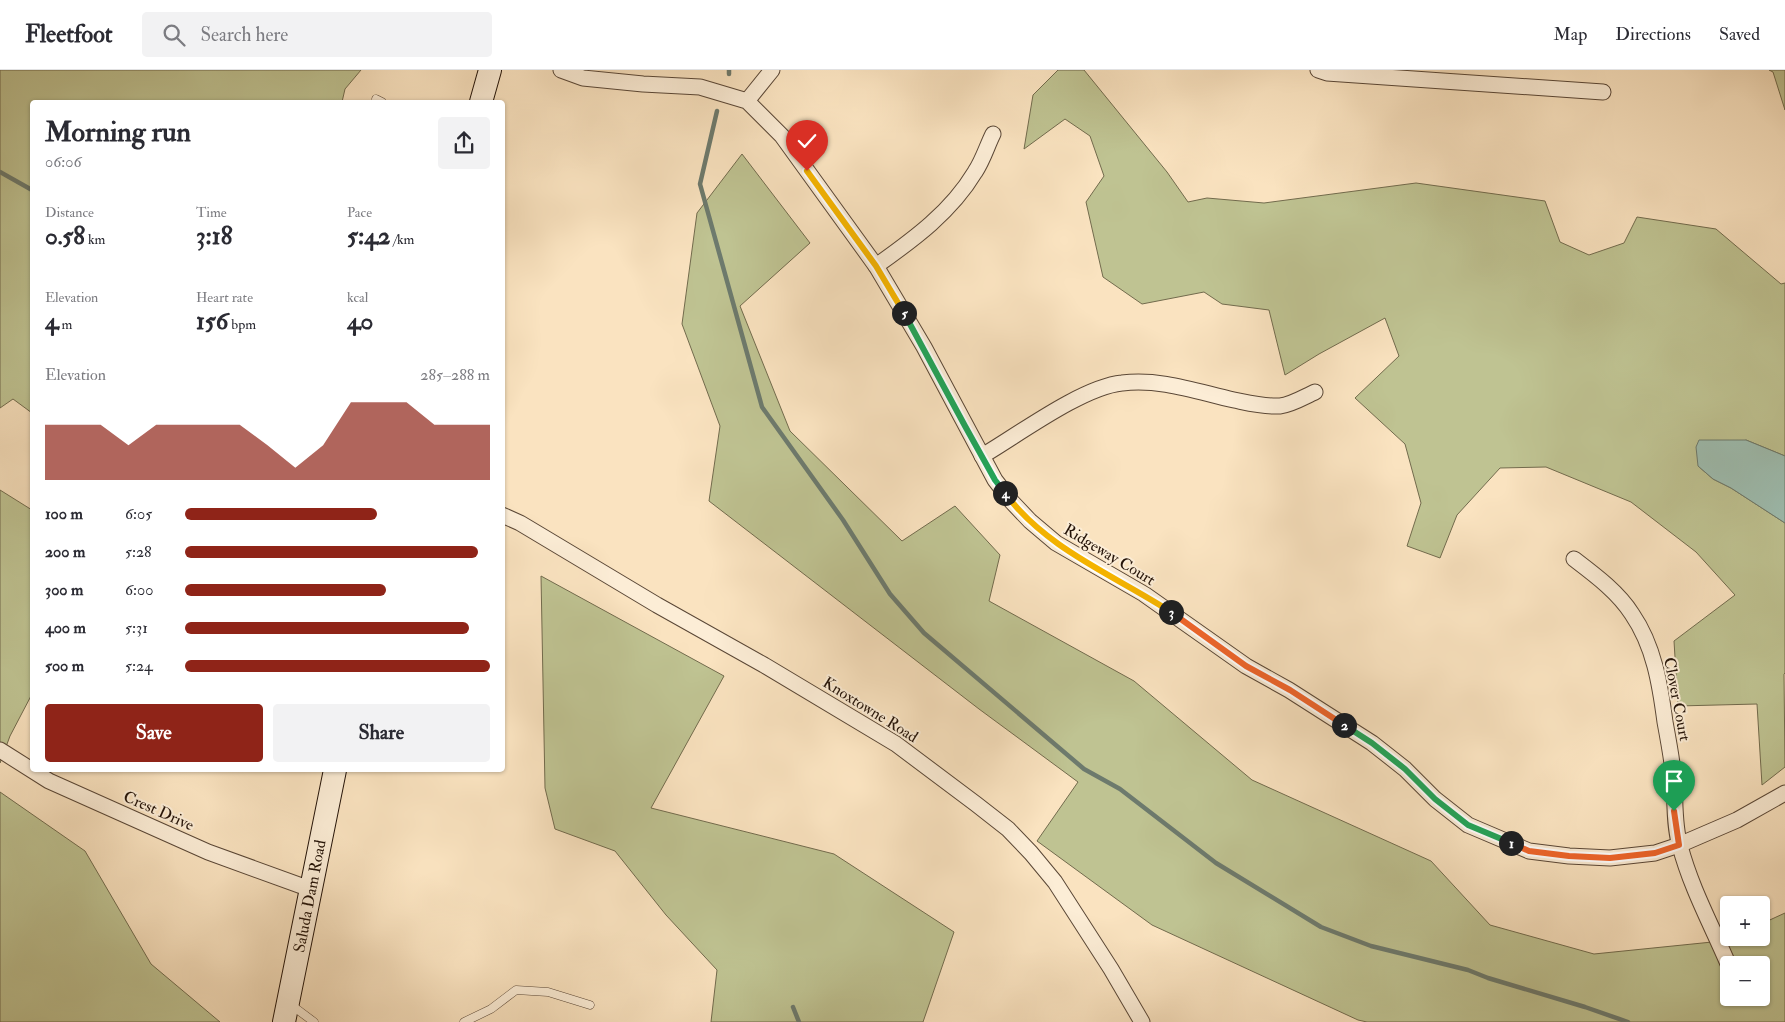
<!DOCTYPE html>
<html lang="en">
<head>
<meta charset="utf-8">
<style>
  body { margin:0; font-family:"IM FELL Double Pica",serif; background:#f2f2f3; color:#2b2b33; height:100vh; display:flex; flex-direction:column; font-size:19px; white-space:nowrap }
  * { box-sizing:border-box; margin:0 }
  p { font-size:16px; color:#7c7c81 }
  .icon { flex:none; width:28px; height:28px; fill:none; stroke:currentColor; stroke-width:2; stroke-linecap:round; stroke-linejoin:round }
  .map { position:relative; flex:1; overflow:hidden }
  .sheet { position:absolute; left:30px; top:30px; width:475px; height:672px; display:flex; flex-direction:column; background:#fff; border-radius:5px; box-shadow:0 1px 4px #0004 }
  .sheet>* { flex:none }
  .fabs { position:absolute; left:1720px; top:826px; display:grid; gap:10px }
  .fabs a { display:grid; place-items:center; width:50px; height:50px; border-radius:5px; background:#fff; box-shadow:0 1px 4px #0004; font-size:25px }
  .pin { position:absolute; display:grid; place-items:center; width:42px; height:42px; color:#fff; margin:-51px -21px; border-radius:50% 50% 50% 0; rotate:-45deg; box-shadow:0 0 5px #0007 }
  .pin .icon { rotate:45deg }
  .km { position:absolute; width:25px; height:25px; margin:-12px; border-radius:50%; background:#222; color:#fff; font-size:14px; line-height:25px; text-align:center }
  .round { display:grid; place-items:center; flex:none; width:52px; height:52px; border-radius:5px; background:#f2f2f3 }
  .summary { display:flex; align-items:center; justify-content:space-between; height:85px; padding:0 15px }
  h1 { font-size:28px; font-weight:700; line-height:38px }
  .figures { display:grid; grid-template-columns:repeat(3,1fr); gap:8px; height:85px; padding:5px 15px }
  .figures div { display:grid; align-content:center }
  .figures b { font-size:25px; font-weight:700 }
  .figures small { font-size:14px; font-weight:400 }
  .figures p { font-size:14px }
  .chart { height:140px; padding:10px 15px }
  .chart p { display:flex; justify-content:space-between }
  .chart svg { width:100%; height:90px; margin-top:5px; fill:#8f2418; opacity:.7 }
  .primary-button { display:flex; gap:10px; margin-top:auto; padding:10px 15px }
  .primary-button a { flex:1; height:58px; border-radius:5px; background:#8f2418; color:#fff; font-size:20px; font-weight:700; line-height:58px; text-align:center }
  .primary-button a+a { background:#f2f2f3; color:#2b2b33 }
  ul { padding:0 15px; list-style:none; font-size:16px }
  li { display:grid; grid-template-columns:80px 60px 1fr; align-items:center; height:38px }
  li i { height:12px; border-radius:6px; background:#8f2418 }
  header { display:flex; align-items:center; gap:30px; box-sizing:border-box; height:70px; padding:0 25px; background:#fff; border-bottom:1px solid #e1e1e2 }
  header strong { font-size:24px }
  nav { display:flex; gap:28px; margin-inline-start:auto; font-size:18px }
  .search { width:350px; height:45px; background:#f2f2f3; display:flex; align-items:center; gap:12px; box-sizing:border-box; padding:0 18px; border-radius:5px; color:#7c7c81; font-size:19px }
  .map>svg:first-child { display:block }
  .green { fill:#bfc392; stroke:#726b4d; fill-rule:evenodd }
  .water { fill:#9ebeb1; stroke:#6d7a6d }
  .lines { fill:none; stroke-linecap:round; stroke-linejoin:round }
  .stream { stroke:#6d7a6d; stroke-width:4.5 }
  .lane-casing { stroke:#5a4736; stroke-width:9 }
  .street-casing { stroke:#5a4736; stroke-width:17 }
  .secondary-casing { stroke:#241308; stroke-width:24 }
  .lane { stroke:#fcedd6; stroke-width:8 }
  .street { stroke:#fcedd6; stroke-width:15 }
  .secondary { stroke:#fcedd6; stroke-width:22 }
  .split-1-casing { stroke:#fff; stroke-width:10 }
  .split-2-casing { stroke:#fff; stroke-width:10 }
  .split-3-casing { stroke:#fff; stroke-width:10 }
  .split-4-casing { stroke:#fff; stroke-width:10 }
  .split-5-casing { stroke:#fff; stroke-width:10 }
  .split-6-casing { stroke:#fff; stroke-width:10 }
  .split-1 { stroke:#f0652b; stroke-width:6 }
  .split-2 { stroke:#22a559; stroke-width:6 }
  .split-3 { stroke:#f0652b; stroke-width:6 }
  .split-4 { stroke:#f5b400; stroke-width:6 }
  .split-5 { stroke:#22a559; stroke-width:6 }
  .split-6 { stroke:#f5b400; stroke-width:6 }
  .labels { text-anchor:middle; stroke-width:4; stroke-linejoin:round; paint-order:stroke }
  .street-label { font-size:16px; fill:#241308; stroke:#fcedd6 }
</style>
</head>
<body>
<header>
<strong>Fleetfoot</strong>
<div class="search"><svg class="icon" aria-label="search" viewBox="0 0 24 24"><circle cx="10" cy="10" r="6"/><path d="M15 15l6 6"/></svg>Search here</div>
<nav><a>Map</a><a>Directions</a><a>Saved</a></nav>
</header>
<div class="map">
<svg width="1785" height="952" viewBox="0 0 1785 952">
  <rect width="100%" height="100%" fill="#fae3c0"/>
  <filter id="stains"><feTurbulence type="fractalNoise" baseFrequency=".004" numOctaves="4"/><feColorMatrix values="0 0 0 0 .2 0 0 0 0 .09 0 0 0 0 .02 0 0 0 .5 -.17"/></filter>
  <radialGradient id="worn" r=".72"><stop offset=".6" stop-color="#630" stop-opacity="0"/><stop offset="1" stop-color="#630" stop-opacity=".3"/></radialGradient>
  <g class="green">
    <path d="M0,0H361L345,19L342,32H32V343L13,329L0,338Z"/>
    <path d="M1058,0H1084L1167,102L1188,132L1207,128L1264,133L1416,113L1545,131L1560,172L1589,185L1624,173L1637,147L1716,159L1781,214L1785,213V386L1746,370L1698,396L1713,409L1731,418L1785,453V603L1784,604L1785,697L1762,715L1757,634L1678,636L1674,571L1735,525L1696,482L1631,432L1546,397L1500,398L1457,445L1440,488L1407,476L1421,433L1405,374L1355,328L1399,286L1385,248L1319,284L1285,305L1269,240L1222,234L1204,222L1142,234L1103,207L1086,132L1104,106L1090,66L1065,49L1024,79L1033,25Z"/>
    <path d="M1769,0H1785V40L1773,2Z"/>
    <path d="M742,84L810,173L740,236L790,361L902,471L955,436L1000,485L989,531L1134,611L1252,710L1431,791L1490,855L1594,884L1722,871L1730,868H1761V854L1785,843V952H1367L1358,950L1152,855L1037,771L1078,712L979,639L709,431L720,356L682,254L697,143ZM1729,895H1761V928H1729Z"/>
    <path d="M0,420L32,440V624L10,666L0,693Z"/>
    <path d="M541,506L724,606L651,738L834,784L954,862L923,952H711L717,900L666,845L615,781L555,759L545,718Z"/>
    <path d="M0,722L85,781L151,894L220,952H0Z"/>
  </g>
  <path class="water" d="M1699,370H1746L1785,386V453L1731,418L1713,409L1698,396L1696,377Z"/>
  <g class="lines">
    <g class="stream">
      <path d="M729,0V4"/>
      <path d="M717,41L700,114L762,337L843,450L890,524L924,563L1084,699L1120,719L1216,793L1321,857L1371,876L1468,900L1488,908L1585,937L1628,952"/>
      <path d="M0,102L32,120"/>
      <path d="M793,937L799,952"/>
    </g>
    <defs>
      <g id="lane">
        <path d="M376,29L382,32"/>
        <path d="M290,934L314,952"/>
        <path d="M464,952L491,939L516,920L548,922L590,935"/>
      </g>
      <g id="street">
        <path d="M561,0L583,8L643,14L700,17L747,31L782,66L876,196L924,277L995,410L1012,432L1030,451L1056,473L1144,524L1246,596L1289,620L1372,673L1405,699L1435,729L1468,755L1529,781L1569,786L1610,788L1655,783L1679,775L1737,750L1785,723"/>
        <path d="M1318,0L1327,3L1603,22"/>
        <path d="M747,31L772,0"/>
        <path d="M876,196C914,169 951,142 975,102C983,90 987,76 993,64"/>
        <path d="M982,386C1018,365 1082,317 1122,313C1160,308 1198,322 1234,330C1249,333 1265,337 1280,336C1291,335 1304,327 1315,322"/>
        <path d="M502,445L520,453L657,535L764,595L896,674L976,734L1008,759L1031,783L1055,812L1111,899L1142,952"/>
        <path d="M1574,489C1595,505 1618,522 1632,544C1654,576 1660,614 1665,652C1668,668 1671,684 1673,701C1676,726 1673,752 1680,776C1691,818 1712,856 1729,896"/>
        <path d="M0,680L49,711L208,782L310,819"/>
      </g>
      <g id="secondary">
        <path d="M481,32L490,0"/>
        <path d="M284,952L335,700"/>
      </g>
    </defs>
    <use href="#lane" class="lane-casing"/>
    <use href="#street" class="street-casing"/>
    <use href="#secondary" class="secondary-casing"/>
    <use href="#lane" class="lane"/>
    <use href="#street" class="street"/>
    <use href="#secondary" class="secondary"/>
  </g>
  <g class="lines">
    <defs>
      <path id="split-1" d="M1511,773L1529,781L1569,786L1610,788L1655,783L1679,775L1674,741"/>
      <path id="split-2" d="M1344,655L1372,673L1405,699L1435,729L1468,755L1511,773"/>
      <path id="split-3" d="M1171,542L1246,596L1290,620L1344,655"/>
      <path id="split-4" d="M1005,423C1046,479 1114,505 1171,542"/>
      <path id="split-5" d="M904,243L965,356L995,410L1005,423"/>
      <path id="split-6" d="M807,101L876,196L904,243"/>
    </defs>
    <use href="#split-1" class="split-1-casing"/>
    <use href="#split-2" class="split-2-casing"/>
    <use href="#split-3" class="split-3-casing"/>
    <use href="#split-4" class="split-4-casing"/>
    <use href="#split-5" class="split-5-casing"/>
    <use href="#split-6" class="split-6-casing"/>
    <use href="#split-1" class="split-1"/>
    <use href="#split-2" class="split-2"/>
    <use href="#split-3" class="split-3"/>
    <use href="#split-4" class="split-4"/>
    <use href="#split-5" class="split-5"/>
    <use href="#split-6" class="split-6"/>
  </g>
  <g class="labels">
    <g class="street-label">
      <text transform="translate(1110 484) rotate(31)" y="6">Ridgeway Court</text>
      <text transform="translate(1678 629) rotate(79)" y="6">Clover Court</text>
      <text transform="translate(871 639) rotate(32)" y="6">Knoxtowne Road</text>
      <text transform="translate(159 740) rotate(24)" y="6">Crest Drive</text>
      <text transform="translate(309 826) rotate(-79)" y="6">Saluda Dam Road</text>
    </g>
  </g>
  <rect width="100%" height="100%" filter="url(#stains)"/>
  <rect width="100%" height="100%" fill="url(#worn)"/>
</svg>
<div class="fabs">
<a>+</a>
<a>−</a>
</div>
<div class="pin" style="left:1674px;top:741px;background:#1e9e55"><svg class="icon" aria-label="arrive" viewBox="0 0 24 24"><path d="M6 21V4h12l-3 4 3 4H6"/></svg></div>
<div class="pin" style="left:807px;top:101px;background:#d93025"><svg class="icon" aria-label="check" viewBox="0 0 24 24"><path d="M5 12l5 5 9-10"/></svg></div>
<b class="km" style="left:1511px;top:773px">1</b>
<b class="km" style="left:1344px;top:655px">2</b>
<b class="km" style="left:1171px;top:542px">3</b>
<b class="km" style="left:1005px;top:423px">4</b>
<b class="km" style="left:904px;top:243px">5</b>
<section class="sheet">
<div class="summary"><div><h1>Morning run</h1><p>06:06</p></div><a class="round"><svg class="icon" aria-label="share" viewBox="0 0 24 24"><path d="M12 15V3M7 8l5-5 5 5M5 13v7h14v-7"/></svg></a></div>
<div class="figures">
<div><p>Distance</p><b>0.58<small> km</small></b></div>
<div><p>Time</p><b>3:18</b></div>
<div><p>Pace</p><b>5:42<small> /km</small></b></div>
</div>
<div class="figures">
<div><p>Elevation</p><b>4<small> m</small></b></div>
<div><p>Heart rate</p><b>156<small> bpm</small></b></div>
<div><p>kcal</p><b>40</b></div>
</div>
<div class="chart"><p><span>Elevation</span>285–288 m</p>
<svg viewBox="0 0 160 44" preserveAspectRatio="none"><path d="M0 44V17L10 17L20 17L30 27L40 17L50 17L60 17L70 17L80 27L90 38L100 27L110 6L120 6L130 6L140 17L150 17L160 17V44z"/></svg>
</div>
<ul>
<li><b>100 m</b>6:05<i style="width:63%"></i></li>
<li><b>200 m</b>5:28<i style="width:96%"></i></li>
<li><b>300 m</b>6:00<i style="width:66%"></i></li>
<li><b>400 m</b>5:31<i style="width:93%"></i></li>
<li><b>500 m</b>5:24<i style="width:100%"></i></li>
</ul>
<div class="primary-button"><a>Save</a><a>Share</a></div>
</section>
</div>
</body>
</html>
